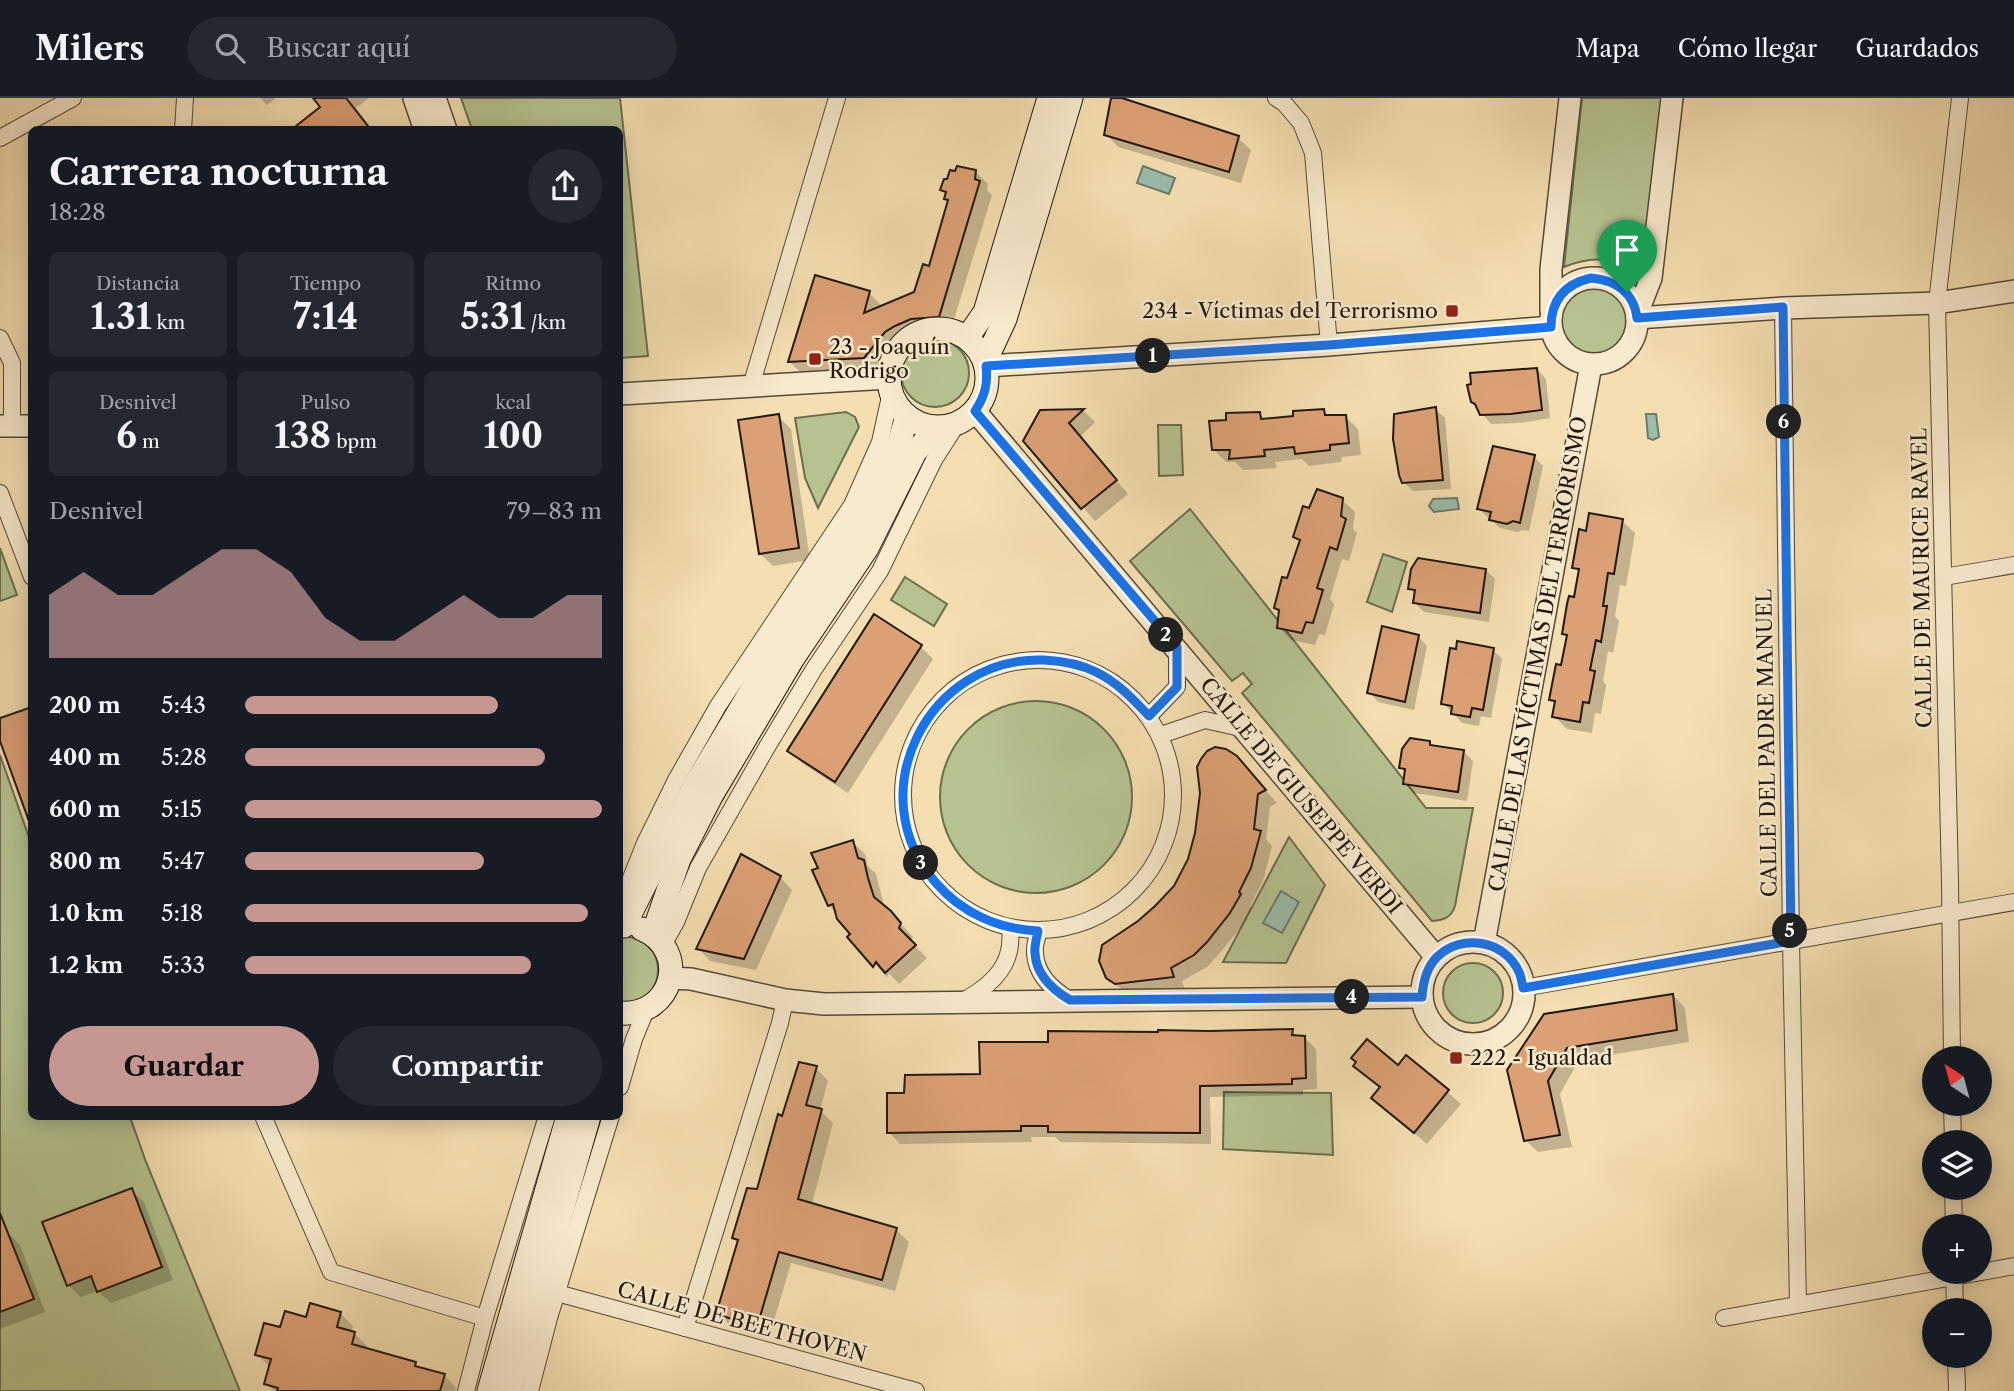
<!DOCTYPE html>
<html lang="es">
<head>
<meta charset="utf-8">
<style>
  body { margin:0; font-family:"Libre Caslon Text",serif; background:#242831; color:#f1f3f6; height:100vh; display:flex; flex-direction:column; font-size:26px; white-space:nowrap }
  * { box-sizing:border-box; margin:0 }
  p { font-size:23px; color:#9ea1a6 }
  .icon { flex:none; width:38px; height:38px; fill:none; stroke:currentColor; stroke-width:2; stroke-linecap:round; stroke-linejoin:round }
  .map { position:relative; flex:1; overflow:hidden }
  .drawer { position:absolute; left:28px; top:28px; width:595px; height:994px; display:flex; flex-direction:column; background:#171b24; border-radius:10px; box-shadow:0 4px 18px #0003 }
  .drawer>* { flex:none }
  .needle { width:46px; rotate:324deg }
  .controls { position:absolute; left:1922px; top:948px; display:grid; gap:14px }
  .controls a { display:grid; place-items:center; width:70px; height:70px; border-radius:50%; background:#171b24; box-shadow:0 4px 18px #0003; font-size:35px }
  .pin { position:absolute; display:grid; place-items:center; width:60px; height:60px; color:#fff; margin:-72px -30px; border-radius:50% 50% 50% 0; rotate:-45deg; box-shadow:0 0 7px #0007 }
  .pin .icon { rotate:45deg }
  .km { position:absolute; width:35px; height:35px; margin:-18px; border-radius:50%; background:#222; color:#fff; font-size:19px; line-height:35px; text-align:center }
  .round { display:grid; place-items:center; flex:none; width:74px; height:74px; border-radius:37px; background:#242831 }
  .summary { display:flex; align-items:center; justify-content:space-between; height:119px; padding:0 21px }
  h1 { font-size:38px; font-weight:700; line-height:52px }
  .metrics { display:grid; grid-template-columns:repeat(3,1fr); gap:10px; height:119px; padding:7px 21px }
  .metrics div { display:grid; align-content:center; border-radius:10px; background:#242831; text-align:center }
  .metrics b { font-size:35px; font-weight:700 }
  .metrics small { font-size:19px; font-weight:400 }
  .metrics p { font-size:19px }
  .chart { height:196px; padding:14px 21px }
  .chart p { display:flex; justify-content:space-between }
  .chart svg { width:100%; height:126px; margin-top:7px; fill:#c59692; opacity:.7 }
  .action { display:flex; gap:14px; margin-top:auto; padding:14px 21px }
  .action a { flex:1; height:80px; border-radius:42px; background:#c59692; color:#111; font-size:28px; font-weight:700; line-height:80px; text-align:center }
  .action a+a { background:#242831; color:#f1f3f6 }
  ul { padding:0 21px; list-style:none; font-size:23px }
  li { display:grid; grid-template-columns:112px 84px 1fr; align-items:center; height:52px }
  li i { height:18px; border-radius:9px; background:#c59692 }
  header { display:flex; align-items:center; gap:42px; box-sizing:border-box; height:98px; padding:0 35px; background:#171b24; border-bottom:2px solid #363941 }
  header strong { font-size:33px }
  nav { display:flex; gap:38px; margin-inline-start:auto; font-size:24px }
  .search { width:490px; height:63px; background:#242831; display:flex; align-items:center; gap:18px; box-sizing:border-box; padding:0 24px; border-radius:38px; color:#9ea1a6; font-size:26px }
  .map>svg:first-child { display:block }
  .green { fill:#b6c391; stroke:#6c6e50; stroke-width:2 }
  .water { fill:#9cbdab; stroke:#6b7b6d; stroke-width:2 }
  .shadow { fill:#0003 }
  .building { fill:#dca076; stroke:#21180f; stroke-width:2 }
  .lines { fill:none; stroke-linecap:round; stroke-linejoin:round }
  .minor-casing { stroke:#564a38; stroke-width:18 }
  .tertiary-casing { stroke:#564a38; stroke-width:24 }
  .secondary-casing { stroke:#21180f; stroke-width:25 }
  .minor { stroke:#f8eacd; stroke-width:16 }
  .tertiary { stroke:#f8eacd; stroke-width:21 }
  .secondary { stroke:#f8eacd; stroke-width:23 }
  .route-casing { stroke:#fff; stroke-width:14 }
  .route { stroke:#1a73e8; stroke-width:9 }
  .poi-dot { fill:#8f2418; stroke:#f8eacd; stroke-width:2.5 }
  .labels { text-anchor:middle; stroke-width:5; stroke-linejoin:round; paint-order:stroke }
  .poi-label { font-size:21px; fill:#21180f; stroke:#f8eacd; text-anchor:start }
  .street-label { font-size:21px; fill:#21180f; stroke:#f8eacd }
</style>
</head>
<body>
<header>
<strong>Milers</strong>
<div class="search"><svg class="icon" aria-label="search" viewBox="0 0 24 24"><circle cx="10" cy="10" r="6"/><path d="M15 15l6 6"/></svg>Buscar aquí</div>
<nav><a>Mapa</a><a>Cómo llegar</a><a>Guardados</a></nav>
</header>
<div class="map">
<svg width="2014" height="1293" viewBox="0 0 2014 1293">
  <rect width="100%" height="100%" fill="#f5dfb2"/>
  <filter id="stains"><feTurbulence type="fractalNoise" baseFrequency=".00286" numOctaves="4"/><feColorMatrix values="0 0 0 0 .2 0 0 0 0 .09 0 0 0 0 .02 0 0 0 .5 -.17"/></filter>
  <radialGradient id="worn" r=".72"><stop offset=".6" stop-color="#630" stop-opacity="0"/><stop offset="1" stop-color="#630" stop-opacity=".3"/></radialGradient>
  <g class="green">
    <path d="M461,0H620L648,258L620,260V32L472,31Z"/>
    <path d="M1582,0H1662L1645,141L1636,140V163L1642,165L1641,178C1614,160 1595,156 1564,169Z"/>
    <circle cx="1595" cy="223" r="35"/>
    <circle cx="935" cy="275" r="34"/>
    <path d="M846,314L855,319L859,329L818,410L805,380L795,320Z"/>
    <path d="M1158,327H1181L1183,377L1159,378Z"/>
    <path d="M1190,411L1426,710H1473L1455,808C1451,820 1444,822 1432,823L1242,595L1252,586L1243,575L1232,583L1130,463Z"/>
    <path d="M0,450L17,497L0,503Z"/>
    <path d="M1383,456L1407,464L1392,514L1367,504Z"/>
    <path d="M905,479L947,506L934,528L891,502Z"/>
    <circle cx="1036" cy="699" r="96"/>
    <path d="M0,657L31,745L32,1018L130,1019L146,1064L240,1293H0Z"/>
    <path d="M1289,739L1325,787L1286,865L1223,864Z"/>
    <path d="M630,839C637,841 644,843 649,849C665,865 659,897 636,903C631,904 625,904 620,904V840Z"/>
    <circle cx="1473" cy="895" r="30"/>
    <path d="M1224,994L1331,995L1333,1057L1223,1051Z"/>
  </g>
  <g class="water">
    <path d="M1143,68L1175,80L1169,96L1137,85Z"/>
    <path d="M1646,316H1656L1659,339L1653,342L1648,340Z"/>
    <path d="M1457,400L1459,411L1434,414L1429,408L1433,401Z"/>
    <path d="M1281,793L1299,804L1282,835L1263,825Z"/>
  </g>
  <g class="shadow">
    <path d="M260,0H276L267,7Z"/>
    <path d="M316,0H369L356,10L373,32H294L323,9Z"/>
    <path d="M1113,0L1238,40L1251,52L1241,85L1118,49L1106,36Z"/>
    <path d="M975,73L988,86L987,92L992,97L951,231L924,233L913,237L898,247L876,272L802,276L790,264L816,179L869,195L881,207V210L915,195L931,170L949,104L946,100L947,96L942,92Z"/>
    <path d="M1537,271L1546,281L1550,320L1521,325L1491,326L1472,304Z"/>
    <path d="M1435,311L1445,320L1451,391L1413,393L1403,384Z"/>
    <path d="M1083,312L1095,324L1080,339L1128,396L1095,423L1025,343L1041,314Z"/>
    <path d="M1323,313L1329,319L1345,318L1358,331L1361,357L1342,359L1341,364L1309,368L1302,361L1275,364L1277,370L1243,372L1235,364H1226L1213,351L1259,316L1265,322L1295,320Z"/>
    <path d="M778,318L791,331L810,462L773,468L760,456Z"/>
    <path d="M1534,359L1543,368L1529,433L1523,432L1517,434L1500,430L1479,411Z"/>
    <path d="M1342,402L1355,414L1353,431L1357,435L1349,463L1342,461L1330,501L1334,506L1325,537L1319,536L1315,547L1291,542L1279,529L1288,481L1301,444L1295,439L1310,412Z"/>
    <path d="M1622,423L1635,435L1626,488L1620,487L1615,518L1619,523L1613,555L1608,553L1603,583L1606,587L1601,616L1595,615L1592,635L1567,631L1554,618L1556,607L1551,601L1563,569L1568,539L1564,535L1575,501L1580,475L1574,469L1588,435Z"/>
    <path d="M1486,472L1495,481L1489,524L1424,514L1415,505L1416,496L1410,490Z"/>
    <path d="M1418,538L1427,548L1414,612L1378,604L1369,594Z"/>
    <path d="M921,549L933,561L848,695L802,665L790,653Z"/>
    <path d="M1493,552L1502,561L1491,620L1481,618L1479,628L1462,625L1443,605Z"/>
    <path d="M1429,644L1435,650L1464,654L1473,663L1467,703L1414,695L1404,685L1406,674L1401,669Z"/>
    <path d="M1236,659L1277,705L1270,709L1266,741L1272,748L1263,783L1250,808L1252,810L1242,828L1219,856L1207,869L1182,883L1185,891L1129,898L1107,879L1139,825L1175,789Z"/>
    <path d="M852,744L865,756L868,768L876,776L885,811L903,828L913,839L911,844L927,860L899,886L889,875L887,879L849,839L853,836L829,807L820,771Z"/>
    <path d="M780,779L792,792L756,872L710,863L698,850Z"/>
    <path d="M1673,897L1685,910L1689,944L1579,962L1560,996L1572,1049L1538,1054L1525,1042L1509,972Z"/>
    <path d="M1292,933L1298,939H1304L1316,951L1317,991L1303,992V997L1210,999L1211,1046L1061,1044L1055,1039H1031L1032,1044L900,1046L889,1034L906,996L982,977L1050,945Z"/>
    <path d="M1407,959L1461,1006L1427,1046L1373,1000L1381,991L1356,968L1398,969Z"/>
    <path d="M816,970L828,983L820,1012L833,1025L812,1106L896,1132L909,1144L895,1193L791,1165L769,1240L731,1228L718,1215L739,1144L734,1140L758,1093L784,1020Z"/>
    <path d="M131,1092L144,1104L173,1182L111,1205L98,1193L81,1199L68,1187Z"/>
    <path d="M8,1135L20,1147L45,1214L0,1231V1138Z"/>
    <path d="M340,1215L353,1228L351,1235L355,1236L367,1248L366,1252L415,1265L421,1271L444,1277L456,1290L455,1293H274L266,1285L271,1270L257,1256L281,1231L307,1221Z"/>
  </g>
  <g class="building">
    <path d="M313,0H346L371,32H291L320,9Z"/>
    <path d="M1111,0H1122L1239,38L1229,74L1104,37Z"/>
    <path d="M957,68L976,72L975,81L980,83L939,219L911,221L895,228L885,234L864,260L788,264L815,177L870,193L864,215L914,194L923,166L929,168L948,102L944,101L946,94L940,92L944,81H947L950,72L955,73Z"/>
    <path d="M1537,270L1542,312L1511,316L1480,317L1475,306L1471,304L1467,287L1471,286L1470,275Z"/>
    <path d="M1436,309L1443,382L1402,385L1399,377L1393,341L1394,316Z"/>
    <path d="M1084,311L1069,325L1117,382L1081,411L1023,343L1040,312Z"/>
    <path d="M1324,311L1325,317H1346L1349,345L1330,347V352L1295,356L1294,349L1264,352L1265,358L1229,361L1230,352H1212L1209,323L1226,322V315L1260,314L1261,321L1293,318V313Z"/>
    <path d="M779,316L799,450L759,456L738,322Z"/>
    <path d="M1493,348L1535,357L1520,425L1513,423L1507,426L1489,422L1491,414L1477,411Z"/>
    <path d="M1317,391L1343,400L1341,418L1346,421L1337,452L1330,449L1317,490L1323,492L1313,525L1306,524L1302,535L1277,530L1279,512L1274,510L1282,479L1287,480L1300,442L1293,439L1303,408L1309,410Z"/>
    <path d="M1589,415L1623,421L1614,476L1608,475L1603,508H1607L1601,544L1596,542L1590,572L1595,573L1589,605L1583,604L1580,624L1552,619L1555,603L1549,602L1556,566L1561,567L1567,537L1562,536L1567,506L1569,498L1574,499L1579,471L1572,470L1579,431L1586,433Z"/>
    <path d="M1418,460L1486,471L1480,515L1413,505L1415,492L1408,491L1411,471Z"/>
    <path d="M874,516L922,547L835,684L787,653Z"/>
    <path d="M1382,528L1419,537L1405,604L1367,595Z"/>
    <path d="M1457,543L1494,550L1483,612L1472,610L1470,619L1451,616L1452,608L1441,606L1450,550L1456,551Z"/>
    <path d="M32,609V725L30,726L0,643V620Z"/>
    <path d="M1410,640L1430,643V647L1464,652L1458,694L1403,686L1405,671L1399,670L1402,651Z"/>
    <path d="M1215,649L1226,651L1237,658L1266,692L1258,696L1254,731L1261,733L1251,770L1239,794L1241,796L1230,815L1207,844L1194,857L1171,870L1174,879L1115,886L1106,880L1099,863L1102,847L1138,823L1155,808L1174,788L1188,761L1195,735L1200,695L1197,669L1201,661L1207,653Z"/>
    <path d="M853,742L858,760L864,762L868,780L874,799L891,813L901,825L899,830L916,847L885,875L876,864L873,869L847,839L850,836L837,821L833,806L828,808L812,772L818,770L811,755Z"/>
    <path d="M741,756L781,778L744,861L696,851Z"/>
    <path d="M1673,896L1677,932L1567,950L1548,983L1560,1037L1524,1043L1507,972L1544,916Z"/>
    <path d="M1293,931L1292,937L1305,938L1306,980L1292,981V986L1200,988V1035L1048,1034V1028H1021V1033L887,1035V995H904L905,977L980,976L979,944H1048V933L1158,934V932L1209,933Z"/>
    <path d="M1367,941L1398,967L1406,957L1449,992L1414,1035L1371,1000L1380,989L1353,968L1356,964L1351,960Z"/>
    <path d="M799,964L817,968L806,1007L822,1011L798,1101L897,1130L882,1182L779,1154L757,1229L716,1216L738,1142L732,1140L747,1090L757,1091L778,1016L782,1018Z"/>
    <path d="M132,1090L162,1169L97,1194L91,1178L67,1188L42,1124Z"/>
    <path d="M0,1115L34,1201L0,1214Z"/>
    <path d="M310,1205L341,1214L337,1229L355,1234L352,1246L416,1264L415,1268L445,1276L440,1293H277L278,1290L264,1286L271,1261L255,1257L264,1225L280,1229L285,1213L306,1219Z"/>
  </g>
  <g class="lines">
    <defs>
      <g id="minor">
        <path d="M1276,0L1284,5L1301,25L1313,55L1329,247"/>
        <path d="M183,32L185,0"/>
        <path d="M0,40L73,0"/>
        <path d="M1783,210L1791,843L1798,1206"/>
        <path d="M0,240L12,265V328"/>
        <path d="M751,288L837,0"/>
        <path d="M0,395L32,479"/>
        <path d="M1944,479L2014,467"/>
        <circle cx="1038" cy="697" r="135"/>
        <path d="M1149,618L1177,589V549"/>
        <path d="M1161,637L1205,622L1245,631"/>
        <path d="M620,822L623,800L645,745L676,682L718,608L852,407L880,344L891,294"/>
        <path d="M1039,833C1037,839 1034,848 1035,855C1036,877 1053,892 1070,902"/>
        <path d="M663,847L676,824L698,770L767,649L814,571L880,473L934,362L957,326"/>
        <path d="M1523,890L2014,804"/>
        <path d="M961,904C982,893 1004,877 1009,853C1011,845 1010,837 1011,830"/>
        <path d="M1952,961L1950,784L1937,205L1960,0"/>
        <path d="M620,989L634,941L646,912"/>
        <path d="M1952,1006L1953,1045"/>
        <path d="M263,1018L331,1174L485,1220"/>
        <path d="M1953,1090L1954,1129"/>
        <path d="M1954,1174L1955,1213"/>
        <path d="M557,1195L916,1293"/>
        <path d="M1724,1220L2014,1168"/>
        <path d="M685,1230L780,925L785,902"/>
        <path d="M1956,1258L1957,1293"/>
        <path d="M466,1293L485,1220L547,1018"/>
        <path d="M530,1293L549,1220L611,1018"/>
      </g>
      <g id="tertiary">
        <path d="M414,0L425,32"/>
        <path d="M435,0L446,32"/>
        <circle cx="1594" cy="223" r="43"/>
        <path d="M1551,213V171L1570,0"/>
        <path d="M1637,216L1651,180L1672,0"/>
        <path d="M1637,220L1783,210L1937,205L2014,193"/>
        <path d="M986,268L1329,247L1551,229"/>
        <path d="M620,296L889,280"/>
        <path d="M975,313L1436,859"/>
        <path d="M0,328H32"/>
        <circle cx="1473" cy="895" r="51"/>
        <path d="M1484,845L1591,267"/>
        <path d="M670,880L691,881L785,902L824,906L1422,899"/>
      </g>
      <g id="secondary">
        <circle cx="938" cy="280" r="49"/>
        <path d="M967,240L985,214L1049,0"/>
        <path d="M985,264L1005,221L1071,0"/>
        <path d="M624,828L694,689L777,550L850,441L898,349L907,318"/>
        <path d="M653,836L679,761L711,698L793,560L867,450L915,354L937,330"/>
        <path d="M620,915C673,919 691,852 642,831"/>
        <path d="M489,1293L568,1018"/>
        <path d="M510,1293L589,1018"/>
      </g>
    </defs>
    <use href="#minor" class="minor-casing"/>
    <use href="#tertiary" class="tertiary-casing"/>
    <use href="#secondary" class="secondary-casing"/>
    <use href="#minor" class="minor"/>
    <use href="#tertiary" class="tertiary"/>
    <use href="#secondary" class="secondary"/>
  </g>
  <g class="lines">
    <defs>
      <path id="route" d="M1591,180C1616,182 1634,195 1637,220L1783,209L1791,843L1523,890C1522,885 1521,878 1519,874C1505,842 1461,835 1437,859C1426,870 1423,884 1422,899L1070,902C1053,892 1036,877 1035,855C1034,848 1037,839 1038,833C998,831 962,815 936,785C858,696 928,558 1044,562C1062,563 1080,566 1096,574C1117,584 1133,601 1149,618L1177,589V549L975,313C985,298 988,286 986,268L1329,247L1551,229C1551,202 1565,186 1591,180Z"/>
    </defs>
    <use href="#route" class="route-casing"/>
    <use href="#route" class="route"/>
  </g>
  <g class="poi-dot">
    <rect x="1445" y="206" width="14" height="14" rx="3.5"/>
    <rect x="808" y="254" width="14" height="14" rx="3.5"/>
    <rect x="1449" y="953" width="14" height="14" rx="3.5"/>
  </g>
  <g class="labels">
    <g class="poi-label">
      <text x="1438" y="220" text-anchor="end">234 - Víctimas del Terrorismo</text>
      <text x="829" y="256">23 - Joaquín<tspan x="829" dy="24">Rodrigo</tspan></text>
      <text x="1470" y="967">222 - Igualdad</text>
    </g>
    <g class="street-label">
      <text transform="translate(1922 480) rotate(-91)" y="7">CALLE DE MAURICE RAVEL</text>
      <text transform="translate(1538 556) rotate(-80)" y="7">CALLE DE LAS VÍCTIMAS DEL TERRORISMO</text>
      <text transform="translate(1767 645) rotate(-91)" y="7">CALLE DEL PADRE MANUEL</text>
      <text transform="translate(1301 698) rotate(50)" y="7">CALLE DE GIUSEPPE VERDI</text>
      <text transform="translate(742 1224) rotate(15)" y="7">CALLE DE BEETHOVEN</text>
    </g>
  </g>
  <rect width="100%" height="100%" filter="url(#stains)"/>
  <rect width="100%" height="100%" fill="url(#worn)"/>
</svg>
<div class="controls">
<a><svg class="needle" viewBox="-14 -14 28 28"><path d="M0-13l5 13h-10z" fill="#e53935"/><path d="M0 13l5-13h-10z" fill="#9ea1a6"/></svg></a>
<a><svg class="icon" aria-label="layers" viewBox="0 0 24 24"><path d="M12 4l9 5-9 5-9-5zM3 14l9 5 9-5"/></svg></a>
<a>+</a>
<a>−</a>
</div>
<div class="pin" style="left:1627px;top:194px;background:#1e9e55"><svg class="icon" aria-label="arrive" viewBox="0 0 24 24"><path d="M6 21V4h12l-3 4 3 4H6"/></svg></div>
<b class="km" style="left:1153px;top:258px">1</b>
<b class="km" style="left:1166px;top:537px">2</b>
<b class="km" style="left:921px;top:765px">3</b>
<b class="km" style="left:1352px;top:899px">4</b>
<b class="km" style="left:1790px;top:833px">5</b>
<b class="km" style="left:1784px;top:324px">6</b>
<section class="drawer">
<div class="summary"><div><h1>Carrera nocturna</h1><p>18:28</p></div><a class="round"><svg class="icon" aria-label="share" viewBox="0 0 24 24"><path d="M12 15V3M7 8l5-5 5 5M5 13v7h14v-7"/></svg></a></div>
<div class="metrics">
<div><p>Distancia</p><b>1.31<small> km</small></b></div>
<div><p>Tiempo</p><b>7:14</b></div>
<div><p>Ritmo</p><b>5:31<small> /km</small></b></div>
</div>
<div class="metrics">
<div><p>Desnivel</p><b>6<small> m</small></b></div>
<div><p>Pulso</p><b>138<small> bpm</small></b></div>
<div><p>kcal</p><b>100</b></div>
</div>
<div class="chart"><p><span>Desnivel</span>79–83 m</p>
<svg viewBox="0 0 160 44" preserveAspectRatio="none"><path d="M0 44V22L10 14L20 22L30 22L40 14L50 6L60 6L70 14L80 30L90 38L100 38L110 30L120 22L130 30L140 30L150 22L160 22V44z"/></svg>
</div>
<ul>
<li><b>200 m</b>5:43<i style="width:71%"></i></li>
<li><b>400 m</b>5:28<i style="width:84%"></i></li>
<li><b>600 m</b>5:15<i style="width:100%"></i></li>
<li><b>800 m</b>5:47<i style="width:67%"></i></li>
<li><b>1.0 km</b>5:18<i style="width:96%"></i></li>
<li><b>1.2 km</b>5:33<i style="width:80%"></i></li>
</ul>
<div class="action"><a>Guardar</a><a>Compartir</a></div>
</section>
</div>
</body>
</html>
